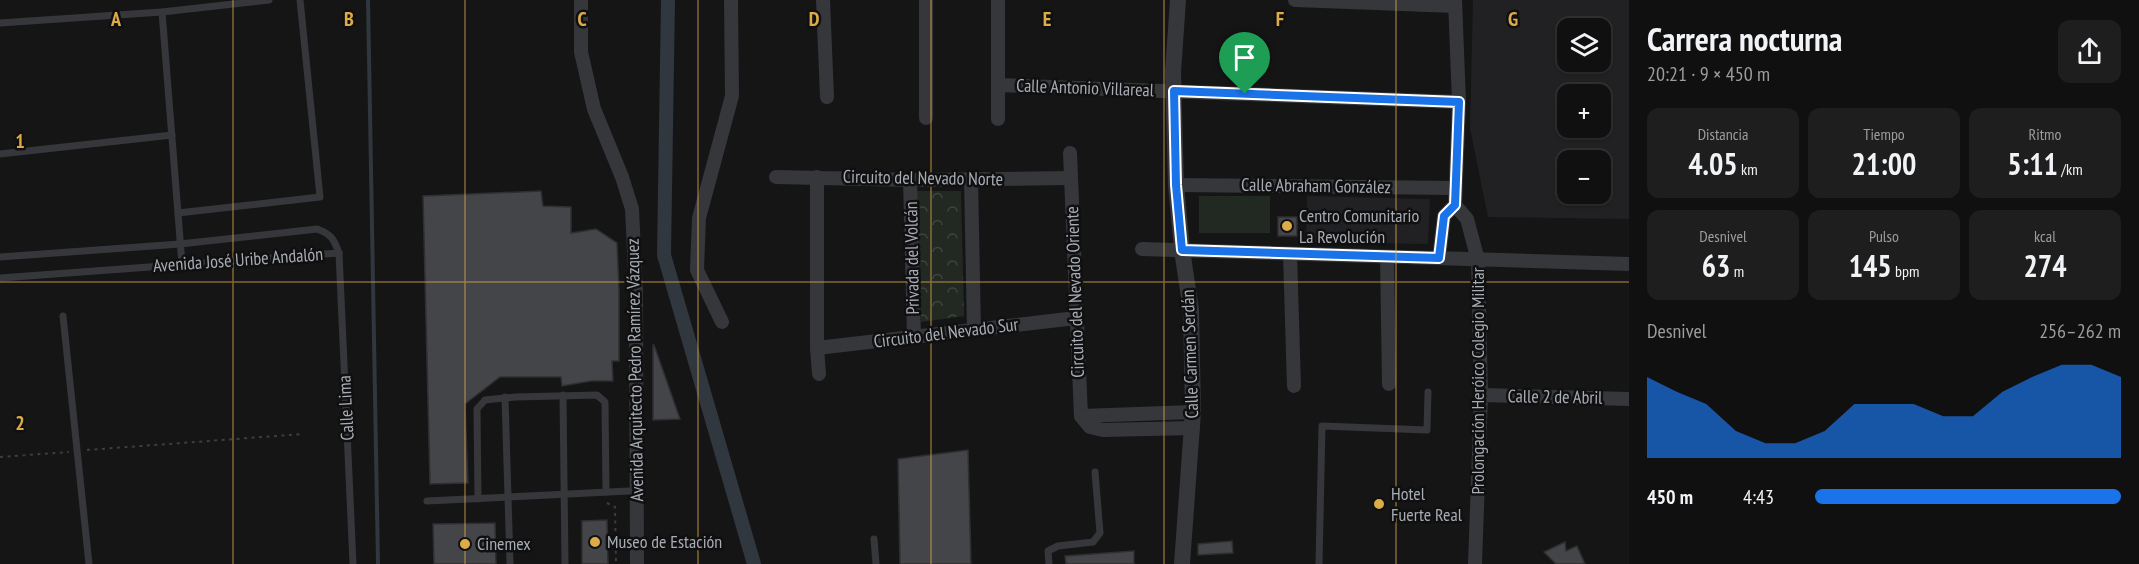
<!DOCTYPE html>
<html lang="es">
<head>
<meta charset="utf-8">
<style>
  body { margin:0; font-family:"PT Sans Narrow",sans-serif; background:#1e1e1e; color:#f1f3f6; height:100vh; display:flex; flex-direction:column; font-size:22px; white-space:nowrap }
  * { box-sizing:border-box; margin:0 }
  p { font-size:20px; color:#9c9d9f }
  .icon { flex:none; width:33px; height:33px; fill:none; stroke:currentColor; stroke-width:2; stroke-linecap:round; stroke-linejoin:round }
  .map { position:relative; flex:1; overflow:hidden }
  .details { display:flex; flex-direction:column; background:#101010; width:510px }
  .details>* { flex:none }
  .buttons { position:absolute; left:1557px; top:18px; display:grid; gap:12px }
  .buttons a { display:grid; place-items:center; width:54px; height:54px; border-radius:12px; background:#101010; box-shadow:0 2px 4px #0004,0 0 0 2px #303030; font-size:30px }
  .pin { position:absolute; display:grid; place-items:center; width:51px; height:51px; color:#fff; margin:-62px -26px; border-radius:50% 50% 50% 0; rotate:-45deg; box-shadow:0 0 6px #0007 }
  .pin .icon { rotate:45deg }
  .round { display:grid; place-items:center; flex:none; width:63px; height:63px; border-radius:12px; background:#1e1e1e }
  .headline { display:flex; align-items:center; justify-content:space-between; height:102px; padding:0 18px }
  h1 { font-size:33px; font-weight:700; line-height:45px }
  .figures { display:grid; grid-template-columns:repeat(3,1fr); gap:9px; height:102px; padding:6px 18px }
  .figures div { display:grid; align-content:center; border-radius:12px; background:#1e1e1e; text-align:center }
  .figures b { font-size:30px; font-weight:700 }
  .figures small { font-size:16px; font-weight:400 }
  .figures p { font-size:16px }
  .chart { height:168px; padding:12px 18px }
  .chart p { display:flex; justify-content:space-between }
  .chart svg { width:100%; height:108px; margin-top:6px; fill:#1a73e8; opacity:.7 }
  ul { padding:0 18px; list-style:none; font-size:20px }
  li { display:grid; grid-template-columns:96px 72px 1fr; align-items:center; height:45px }
  li i { height:15px; border-radius:8px; background:#1a73e8 }
  main { display:flex; flex:1; min-height:0 }
  .map>svg:first-child { display:block }
  .built { fill:#212123; fill-rule:evenodd }
  .park { fill:url(#park-crowns) }
  .pitch { fill:#222822 }
  .lines { fill:none; stroke-linecap:round; stroke-linejoin:round }
  .stream { stroke:#30373e; stroke-width:4 }
  .canal { stroke:#30373e; stroke-width:14 }
  .building { fill:#444549; stroke:#2f2f32; stroke-width:1.5 }
  .path { stroke:#3d3e42; stroke-width:2; stroke-dasharray:3 4.5; stroke-linecap:butt }
  .service { stroke:#36373b; stroke-width:7 }
  .minor { stroke:#36373b; stroke-width:14 }
  .tertiary { stroke:#36373b; stroke-width:16 }
  .route-casing { stroke:#fff; stroke-width:12 }
  .route { stroke:#1a73e8; stroke-width:8 }
  .grid { fill:none; stroke:#dcac48; stroke-width:1.5; stroke-opacity:0.55 }
  .poi-dot { fill:#dcac48; stroke:#101011; stroke-width:2 }
  .labels { text-anchor:middle; stroke-width:5; stroke-linejoin:round; paint-order:stroke }
  .street-label { font-size:18px; fill:#a8acb5; stroke:#101011 }
  .poi-label { font-size:18px; fill:#a8acb5; stroke:#101011; text-anchor:start }
  .grid-label { font-size:20px; text-anchor:middle; font-weight:bold; fill:#dcac48; stroke:#101011; stroke-width:5; stroke-linejoin:round; paint-order:stroke }
</style>
</head>
<body>
<main>
<div class="map">
<svg width="1629" height="564" viewBox="0 0 1629 564">
  <defs>
    <pattern id="park-crowns" width="20" height="18" patternUnits="userSpaceOnUse" patternTransform="scale(1.5)"><rect width="20" height="18" fill="#222822"/><path d="M2 6a3 3 0 1 1 6 0M12 15a3 3 0 1 1 6 0" fill="none" stroke="#3f4440"/></pattern>
  </defs>
  <rect width="100%" height="100%" fill="#151516"/>
  <g class="built">
    <path d="M1473,0H1629V219L1488,217L1470,128ZM1568,28H1600V62H1568ZM1568,94H1600V128H1568ZM1568,160H1600V194H1568Z"/>
    <path d="M1307,196L1430,199L1428,244L1306,242Z"/>
  </g>
  <path class="park" d="M917,191H961L964,316L921,322Z"/>
  <rect class="pitch" x="1199" y="196" width="71" height="37"/>
  <g class="lines">
    <path class="stream" d="M368,0L378,564"/>
    <path class="canal" d="M668,0L664,255L754,564"/>
  </g>
  <g class="building">
    <path d="M541,191L543,206L571,207V233L596,229L617,243L619,289V361H612L613,381H591L562,386L561,377H500L465,404L468,483L430,484L423,196Z"/>
    <rect x="1278" y="217" width="19" height="19"/>
    <path d="M653,345H654L680,419L653,420Z"/>
    <path d="M968,450L971,564H900L898,459Z"/>
    <path d="M607,520L608,564H582V521Z"/>
    <path d="M495,523L496,564H434L433,524Z"/>
    <path d="M1232,541L1233,553L1198,555V544Z"/>
    <path d="M1565,542L1566,551L1577,546L1585,564H1556L1544,552Z"/>
    <path d="M1134,551V564H1066L1065,556Z"/>
  </g>
  <g class="lines">
    <g class="path">
      <path d="M87,450L303,434"/>
      <path d="M0,457L69,452"/>
      <path d="M607,503L615,507L616,564"/>
    </g>
    <g class="service">
      <path d="M162,12L182,264"/>
      <path d="M0,23L162,12L269,0"/>
      <path d="M0,154L172,135"/>
      <path d="M178,213L320,197L300,0"/>
      <path d="M0,257L180,244L317,229C331,234 334,239 339,253L353,564"/>
      <path d="M0,278L339,253"/>
      <path d="M63,316L89,564"/>
      <path d="M563,395L565,564"/>
      <path d="M505,397L510,564"/>
      <path d="M478,499L477,409L485,400L516,397L597,395L605,402L606,492"/>
      <path d="M427,501L629,491"/>
      <path d="M874,539L876,564"/>
      <path d="M1049,564L1048,551L1058,546L1093,542L1100,533L1095,472"/>
      <path d="M1319,564L1322,426L1427,430L1428,392"/>
    </g>
    <g class="minor">
      <path d="M581,0V52L594,109L622,177L632,209L636,293L637,564"/>
      <path d="M823,0L827,97"/>
      <path d="M998,0V119"/>
      <path d="M1295,0L1455,6"/>
      <path d="M1455,0L1459,102L1455,205L1467,219L1478,260L1481,395L1475,564"/>
      <path d="M998,85L1459,102"/>
      <path d="M926,118V0"/>
      <path d="M1070,153L1081,416L1090,427L1103,430L1193,428"/>
      <path d="M776,177L910,180L1070,178"/>
      <path d="M817,177V348L819,374"/>
      <path d="M910,180L914,336"/>
      <path d="M971,180L974,329"/>
      <path d="M1176,185L1455,188"/>
      <path d="M1142,249L1629,264"/>
      <path d="M1290,254L1294,386"/>
      <path d="M1387,257L1389,384"/>
      <path d="M1439,258L1444,216L1455,205"/>
      <path d="M722,322L697,270L699,218L732,96L731,0"/>
      <path d="M817,348L1076,318"/>
      <path d="M1481,395L1629,399"/>
      <path d="M1081,416L1193,412"/>
    </g>
    <path class="tertiary" d="M1178,0L1173,72L1176,185L1182,250L1191,310L1193,412L1182,564"/>
  </g>
  <g class="lines">
    <defs>
      <path id="route" d="M1174,91L1459,102L1455,205L1444,216L1439,258L1182,250L1176,185Z"/>
    </defs>
    <use href="#route" class="route-casing"/>
    <use href="#route" class="route"/>
  </g>
  <path class="grid" d="M233,0V564M465,0V564M698,0V564M931,0V564M1164,0V564M1396,0V564M0,282H1629"/>
  <g class="poi-dot">
    <circle cx="1287" cy="226" r="6"/>
    <circle cx="1379" cy="504" r="6"/>
    <circle cx="595" cy="542" r="6"/>
    <circle cx="465" cy="544" r="6"/>
  </g>
  <g class="labels">
    <g class="street-label">
      <text transform="translate(1085 88) rotate(2)" y="6">Calle Antonio Villareal</text>
      <text transform="translate(923 178) rotate(1)" y="6">Circuito del Nevado Norte</text>
      <text transform="translate(1316 186) rotate(1)" y="6">Calle Abraham González</text>
      <text transform="translate(912 258) rotate(-91)" y="6">Privada del Volcán</text>
      <text transform="translate(238 260) rotate(-4)" y="6">Avenida José Uribe Andalón</text>
      <text transform="translate(1075 292) rotate(-92)" y="6">Circuito del Nevado Oriente</text>
      <text transform="translate(946 333) rotate(-7)" y="6">Circuito del Nevado Sur</text>
      <text transform="translate(1190 354) rotate(-92)" y="6">Calle Carmen Serdán</text>
      <text transform="translate(635 370) rotate(-91)" y="6">Avenida Arquitecto Pedro Ramírez Vázquez</text>
      <text transform="translate(1478 381) rotate(-90)" y="6">Prolongación Heróico Colegio Militar</text>
      <text transform="translate(1555 397) rotate(1)" y="6">Calle 2 de Abril</text>
      <text transform="translate(346 408) rotate(-93)" y="6">Calle Lima</text>
    </g>
    <g class="poi-label">
      <text x="1299" y="222">Centro Comunitario<tspan x="1299" dy="21">La Revolución</tspan></text>
      <text x="1391" y="500">Hotel<tspan x="1391" dy="21">Fuerte Real</tspan></text>
      <text x="607" y="548">Museo de Estación</text>
      <text x="477" y="550">Cinemex</text>
    </g>
  </g>
  <g class="grid-label">
    <text x="116" y="26">A</text>
    <text x="349" y="26">B</text>
    <text x="582" y="26">C</text>
    <text x="814" y="26">D</text>
    <text x="1047" y="26">E</text>
    <text x="1280" y="26">F</text>
    <text x="1513" y="26">G</text>
    <text x="20" y="148">1</text>
    <text x="20" y="430">2</text>
  </g>
</svg>
<div class="buttons">
<a><svg class="icon" aria-label="layers" viewBox="0 0 24 24"><path d="M12 4l9 5-9 5-9-5zM3 14l9 5 9-5"/></svg></a>
<a>+</a>
<a>−</a>
</div>
<div class="pin" style="left:1245px;top:94px;background:#1e9e55"><svg class="icon" aria-label="arrive" viewBox="0 0 24 24"><path d="M6 21V4h12l-3 4 3 4H6"/></svg></div>
</div>
<section class="details">
<div class="headline"><div><h1>Carrera nocturna</h1><p>20:21 · 9 × 450 m</p></div><a class="round"><svg class="icon" aria-label="share" viewBox="0 0 24 24"><path d="M12 15V3M7 8l5-5 5 5M5 13v7h14v-7"/></svg></a></div>
<div class="figures">
<div><p>Distancia</p><b>4.05<small> km</small></b></div>
<div><p>Tiempo</p><b>21:00</b></div>
<div><p>Ritmo</p><b>5:11<small> /km</small></b></div>
</div>
<div class="figures">
<div><p>Desnivel</p><b>63<small> m</small></b></div>
<div><p>Pulso</p><b>145<small> bpm</small></b></div>
<div><p>kcal</p><b>274</b></div>
</div>
<div class="chart"><p><span>Desnivel</span>256–262 m</p>
<svg viewBox="0 0 160 44" preserveAspectRatio="none"><path d="M0 44V11L10 17L20 22L30 33L40 38L50 38L60 33L70 22L80 22L90 22L100 27L110 27L120 17L130 11L140 6L150 6L160 11V44z"/></svg>
</div>
<ul>
<li><b>450 m</b>4:43<i style="width:100%"></i></li>
</ul>
</section>
</main>
</body>
</html>
